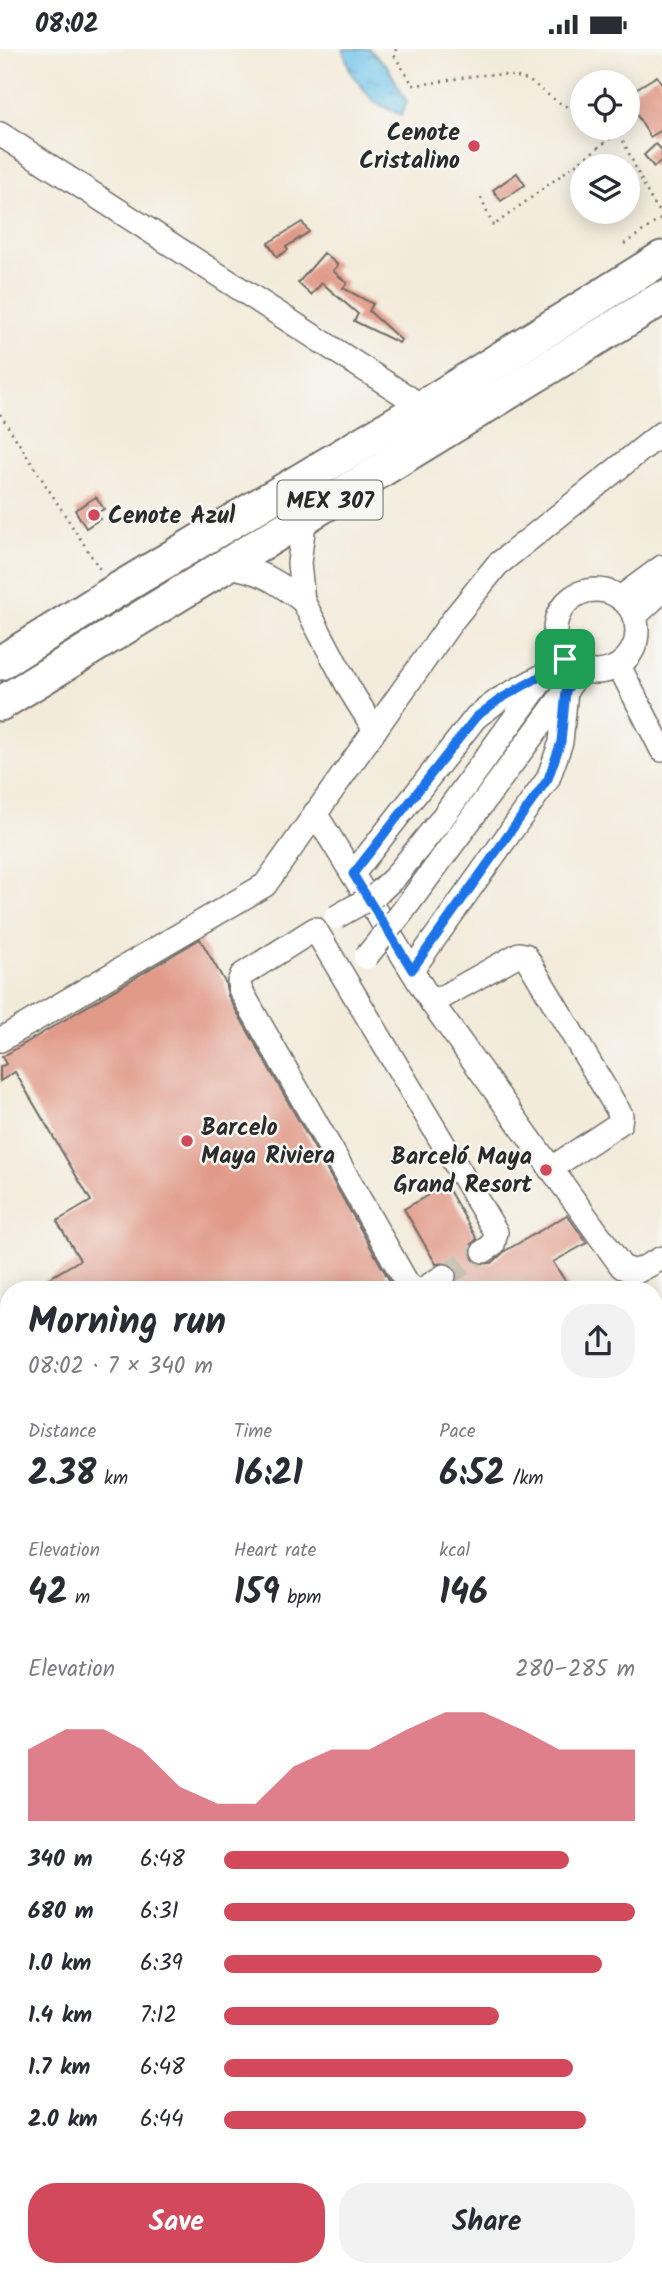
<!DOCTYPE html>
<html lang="en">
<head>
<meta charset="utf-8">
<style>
  body { margin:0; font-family:Kalam,sans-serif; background:#f2f2f3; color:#2b2b33; height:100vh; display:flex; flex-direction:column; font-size:26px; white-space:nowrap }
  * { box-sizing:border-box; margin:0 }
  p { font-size:23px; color:#7c7c81 }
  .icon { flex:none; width:38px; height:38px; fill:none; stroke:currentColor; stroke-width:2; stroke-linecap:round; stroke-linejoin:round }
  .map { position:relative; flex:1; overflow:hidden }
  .sheet { position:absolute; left:0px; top:1232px; width:663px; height:996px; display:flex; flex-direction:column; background:#fff; border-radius:28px 28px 0 0; box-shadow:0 4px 18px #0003 }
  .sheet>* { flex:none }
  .buttons { position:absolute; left:570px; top:21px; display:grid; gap:14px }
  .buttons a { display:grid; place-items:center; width:70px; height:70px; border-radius:50%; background:#fff; box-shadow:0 4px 18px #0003; font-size:35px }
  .pin { position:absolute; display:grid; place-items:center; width:60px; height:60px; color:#fff; margin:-30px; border-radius:14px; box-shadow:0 4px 10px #0006 }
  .round { display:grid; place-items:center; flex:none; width:74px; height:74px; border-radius:28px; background:#f2f2f3 }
  .overview { display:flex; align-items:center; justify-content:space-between; height:119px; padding:0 28px }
  h1 { font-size:38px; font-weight:600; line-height:52px }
  .stats { display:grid; grid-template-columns:repeat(3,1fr); gap:10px; height:119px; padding:7px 28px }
  .stats div { display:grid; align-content:center }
  .stats b { font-size:35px; font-weight:600 }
  .stats small { font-size:19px; font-weight:400 }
  .stats p { font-size:19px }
  .chart { height:196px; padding:14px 28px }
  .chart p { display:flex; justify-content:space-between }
  .chart svg { width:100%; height:126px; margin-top:7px; fill:#d1495b; opacity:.7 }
  .action { display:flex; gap:14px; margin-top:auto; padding:14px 28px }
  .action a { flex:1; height:80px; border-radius:28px; background:#d1495b; color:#fff; font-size:28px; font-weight:600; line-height:80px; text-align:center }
  .action a+a { background:#f2f2f3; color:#2b2b33 }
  ul { padding:0 28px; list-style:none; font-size:23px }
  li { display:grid; grid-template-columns:112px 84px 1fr; align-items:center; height:52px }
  li i { height:18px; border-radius:9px; background:#d1495b }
  .status { display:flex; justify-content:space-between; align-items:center; height:49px; padding:0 35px; background:#fff; direction:ltr }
  .status svg { height:19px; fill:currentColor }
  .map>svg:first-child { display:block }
  .sand { fill:url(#sand-dots); stroke:#8c8264; stroke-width:2 }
  .water { fill:url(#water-ripples); stroke:#4c778a; stroke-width:2 }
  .building { fill:#e19a88 }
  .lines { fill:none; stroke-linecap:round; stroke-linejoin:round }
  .minor-tunnel { stroke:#cbc5b7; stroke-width:23; stroke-dasharray:23 11; stroke-linecap:butt }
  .minor-casing { stroke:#716e68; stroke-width:26 }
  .highway-casing { stroke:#716e68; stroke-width:37 }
  .path { stroke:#716e68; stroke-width:2.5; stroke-dasharray:2 5; stroke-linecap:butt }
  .minor { stroke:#fff; stroke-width:23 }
  .highway { stroke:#fff; stroke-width:33 }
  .minor-bridge-casing { stroke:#716e68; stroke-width:26; stroke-linecap:butt }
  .minor-bridge { stroke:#fff; stroke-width:23 }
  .route-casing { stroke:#fff; stroke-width:14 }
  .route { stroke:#1a73e8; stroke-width:9 }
  .poi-dot { fill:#d1495b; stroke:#f6f6f2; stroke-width:2.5 }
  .labels { text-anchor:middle; stroke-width:5; stroke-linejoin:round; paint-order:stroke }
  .shield { fill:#f6f6f2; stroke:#686867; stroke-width:2 }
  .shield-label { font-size:23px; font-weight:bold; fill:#2b2b2b }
  .poi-label { font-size:24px; font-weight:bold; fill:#2b2b2b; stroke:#f6f6f2; text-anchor:end }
</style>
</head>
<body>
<div class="status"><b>08:02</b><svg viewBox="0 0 49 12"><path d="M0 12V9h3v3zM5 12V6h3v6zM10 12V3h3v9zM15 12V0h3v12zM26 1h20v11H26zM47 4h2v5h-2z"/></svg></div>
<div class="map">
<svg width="662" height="2227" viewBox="0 0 662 2227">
  <defs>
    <pattern id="sand-dots" width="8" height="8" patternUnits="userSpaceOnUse" patternTransform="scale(1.75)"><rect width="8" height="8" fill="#eeda9e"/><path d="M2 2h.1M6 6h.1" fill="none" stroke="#cb8" stroke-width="1.8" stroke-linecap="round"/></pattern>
    <pattern id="water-ripples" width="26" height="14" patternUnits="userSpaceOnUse" patternTransform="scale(1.75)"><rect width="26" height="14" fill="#6cc3e9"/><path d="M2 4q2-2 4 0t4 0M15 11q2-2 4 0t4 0" fill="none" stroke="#599fbd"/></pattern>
  </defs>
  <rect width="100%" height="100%" fill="#f6f6f2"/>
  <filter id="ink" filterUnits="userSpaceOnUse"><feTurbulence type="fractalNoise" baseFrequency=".0143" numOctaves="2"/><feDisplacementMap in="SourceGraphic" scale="14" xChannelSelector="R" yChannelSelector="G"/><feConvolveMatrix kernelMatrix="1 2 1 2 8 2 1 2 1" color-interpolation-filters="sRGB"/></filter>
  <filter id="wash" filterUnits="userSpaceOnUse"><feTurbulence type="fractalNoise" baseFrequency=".00686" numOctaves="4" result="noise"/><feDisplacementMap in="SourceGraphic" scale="28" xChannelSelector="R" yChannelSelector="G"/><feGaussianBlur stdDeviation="1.57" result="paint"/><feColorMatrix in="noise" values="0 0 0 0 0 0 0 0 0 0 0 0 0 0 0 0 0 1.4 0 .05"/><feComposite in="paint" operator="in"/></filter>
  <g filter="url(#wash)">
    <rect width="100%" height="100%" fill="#f3ebda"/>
    <path class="sand" d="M662,1608V1932L654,1926V1676L662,1672L655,1662L654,1618Z"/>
    <g class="water">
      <path d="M343,0H369L387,17L407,53L401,66L374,53L351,24Z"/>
      <path d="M662,1530V1604L655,1613V1535Z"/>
    </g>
    <g id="blocks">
      <g class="building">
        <path d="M657,27L662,35V81L650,88L628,51L637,45L634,41Z"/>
        <path d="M656,95L662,101V111L654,118L644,106Z"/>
        <path d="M517,124L525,136L501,152L493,141Z"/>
        <path d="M302,173L309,183L286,198L288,201L277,208L268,194Z"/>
        <path d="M324,204L338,216L333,222L347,234L343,239L373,255L369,262L401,291L399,294L354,272L358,265L322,234L311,246L298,234Z"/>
        <path d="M96,448L104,460L97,464L100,470L86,479L75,461Z"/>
        <path d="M200,890L225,933L228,947L395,1241H29L80,1211L57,1172L91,1152L15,1023L0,1032V1018L6,1015L2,1008Z"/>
        <path d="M446,1136L477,1190L472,1195L470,1202L473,1210L478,1215L492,1214L505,1202L567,1166L587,1194L553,1213L571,1241H452L458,1227L456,1220L450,1214L436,1215L404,1160Z"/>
      </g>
    </g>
  </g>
  <g filter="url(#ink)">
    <use href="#blocks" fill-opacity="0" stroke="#716e68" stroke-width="2"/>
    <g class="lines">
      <path class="minor-tunnel" d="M444,1227L484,1202"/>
      <defs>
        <g id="minor">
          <path d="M0,85L423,358"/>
          <path d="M305,466L299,514L303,552L350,641L375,681"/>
          <path d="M224,516C262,523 272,529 303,552"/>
          <circle cx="596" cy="582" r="41"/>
          <path d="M620,549L662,518"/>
          <path d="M634,568L662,542"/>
          <path d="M619,617L662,701"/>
          <path d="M315,764L432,954L622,1218L636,1223L662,1209"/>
          <path d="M353,825L476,668L500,650L542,627"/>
          <path d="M377,845L394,829L440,772L561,605"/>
          <path d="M400,866L581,621"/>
          <path d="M412,921L548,730L561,693L566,642"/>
          <path d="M432,954L519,905L525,906L621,1066L620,1074L550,1120"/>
          <path d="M0,991L265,836L452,572L497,516L662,384"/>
          <path d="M416,1241L407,1234L240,940L239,933L242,926L315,880L496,1183L493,1196L484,1202"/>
          <path d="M422,1241L444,1227"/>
          <path d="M0,1588L9,1583"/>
          <path d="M0,1675L9,1636"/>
          <path d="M0,1718L9,1741"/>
          <path d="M0,2190L9,2195"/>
          <path d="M29,2219L35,2227"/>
          <path d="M632,2219L646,2227"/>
        </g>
        <g id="highway">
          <path d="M0,614L114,543L423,358L662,209"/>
          <path d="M0,655L662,249"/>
        </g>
      </defs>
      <use href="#minor" class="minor-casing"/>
      <use href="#highway" class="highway-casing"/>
      <g class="path">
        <path d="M396,0L394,6L413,36C449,34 484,19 521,29C536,33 548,48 562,55C568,59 576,60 583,62"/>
        <path d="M532,0V7"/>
        <path d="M617,79L649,147L662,166"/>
        <path d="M481,149L493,177L619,83"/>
        <path d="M624,195L662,169"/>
        <path d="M0,365L101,522"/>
        <path d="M654,1467L662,1463"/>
        <path d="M654,1518L662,1514"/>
        <path d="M654,1957L662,1959"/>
      </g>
      <use href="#minor" class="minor"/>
      <use href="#highway" class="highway"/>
      <defs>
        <g id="minor-bridge">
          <path d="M336,868L377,845"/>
          <path d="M366,908L400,866"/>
        </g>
      </defs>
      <use href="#minor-bridge" class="minor-bridge-casing"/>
      <use href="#minor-bridge" class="minor-bridge"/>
    </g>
  </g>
  <g class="lines" filter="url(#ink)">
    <defs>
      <path id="route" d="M561,605L572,616L581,621L566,642L561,693L548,730L412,921L353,825L476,668L500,650L548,623Z"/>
    </defs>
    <use href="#route" class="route-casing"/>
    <use href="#route" class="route"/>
  </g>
  <g class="poi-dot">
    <circle cx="474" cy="97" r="7"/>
    <circle cx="94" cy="466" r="7"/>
    <circle cx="187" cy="1092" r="7"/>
    <circle cx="546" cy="1121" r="7"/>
  </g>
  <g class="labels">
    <rect class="shield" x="277.5" y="431.5" width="105" height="39" rx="5"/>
    <g class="shield-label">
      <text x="330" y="459">MEX 307</text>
    </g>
    <g class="poi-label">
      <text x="460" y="91">Cenote<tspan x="460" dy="28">Cristalino</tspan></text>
      <text x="108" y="474" text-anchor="start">Cenote Azul</text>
      <text x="201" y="1086" text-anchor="start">Barcelo<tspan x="201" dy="28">Maya Riviera</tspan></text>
      <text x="532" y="1115">Barceló Maya<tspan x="532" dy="28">Grand Resort</tspan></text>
    </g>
  </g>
</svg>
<div class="buttons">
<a><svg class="icon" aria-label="locate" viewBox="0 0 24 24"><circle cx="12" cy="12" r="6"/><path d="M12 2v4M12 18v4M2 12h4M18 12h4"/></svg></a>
<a><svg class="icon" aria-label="layers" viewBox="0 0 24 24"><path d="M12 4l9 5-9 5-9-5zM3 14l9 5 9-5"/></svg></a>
</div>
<div class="pin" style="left:565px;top:610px;background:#1e9e55"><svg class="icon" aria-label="arrive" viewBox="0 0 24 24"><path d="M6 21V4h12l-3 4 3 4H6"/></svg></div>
<section class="sheet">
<div class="overview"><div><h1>Morning run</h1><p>08:02 · 7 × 340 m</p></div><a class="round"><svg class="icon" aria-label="share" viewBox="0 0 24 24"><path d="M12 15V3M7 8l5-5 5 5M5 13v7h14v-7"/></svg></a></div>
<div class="stats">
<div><p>Distance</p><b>2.38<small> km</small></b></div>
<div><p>Time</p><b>16:21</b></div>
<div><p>Pace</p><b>6:52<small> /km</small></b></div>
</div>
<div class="stats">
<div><p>Elevation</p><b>42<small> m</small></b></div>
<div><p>Heart rate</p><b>159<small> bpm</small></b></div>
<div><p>kcal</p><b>146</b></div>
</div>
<div class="chart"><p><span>Elevation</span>280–285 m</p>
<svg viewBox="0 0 160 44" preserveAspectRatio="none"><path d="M0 44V19L10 12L20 12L30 19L40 32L50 38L60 38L70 25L80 19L90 19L100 12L110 6L120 6L130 12L140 19L150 19L160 19V44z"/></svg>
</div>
<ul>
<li><b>340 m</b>6:48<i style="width:84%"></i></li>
<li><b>680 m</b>6:31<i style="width:100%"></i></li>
<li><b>1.0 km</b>6:39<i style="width:92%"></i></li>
<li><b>1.4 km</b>7:12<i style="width:67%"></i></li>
<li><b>1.7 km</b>6:48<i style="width:85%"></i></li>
<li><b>2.0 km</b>6:44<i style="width:88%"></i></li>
</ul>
<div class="action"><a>Save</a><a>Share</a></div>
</section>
</div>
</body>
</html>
